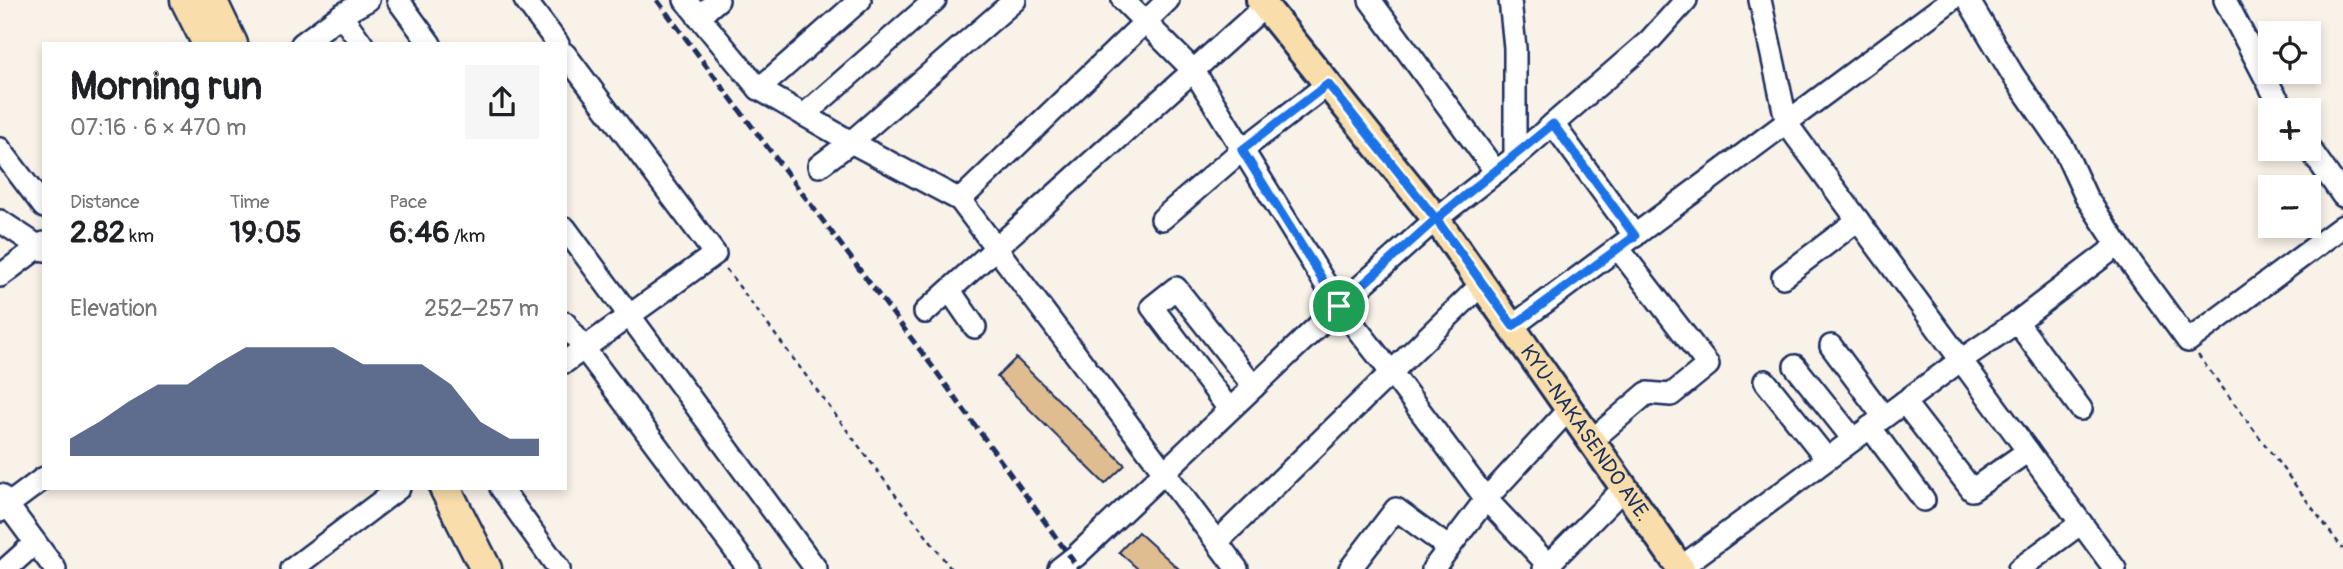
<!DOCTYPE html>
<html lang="en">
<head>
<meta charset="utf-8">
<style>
  body { margin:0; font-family:Pangolin,sans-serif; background:#f6f6f6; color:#202124; height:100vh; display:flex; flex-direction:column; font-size:26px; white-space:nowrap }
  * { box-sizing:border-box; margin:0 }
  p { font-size:23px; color:#757577 }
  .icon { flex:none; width:38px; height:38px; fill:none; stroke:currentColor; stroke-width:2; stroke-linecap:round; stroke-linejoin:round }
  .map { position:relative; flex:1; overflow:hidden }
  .side { position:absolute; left:42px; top:42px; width:525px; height:448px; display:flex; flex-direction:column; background:#fff; border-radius:0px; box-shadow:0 4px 10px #0003 }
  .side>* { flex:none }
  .buttons { position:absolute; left:2258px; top:21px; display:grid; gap:14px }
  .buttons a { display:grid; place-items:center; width:63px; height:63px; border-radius:0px; background:#fff; box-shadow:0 4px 10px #0003; font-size:35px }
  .pin { position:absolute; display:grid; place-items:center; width:60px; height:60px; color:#fff; margin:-30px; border:4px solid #fff; border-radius:50%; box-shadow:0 2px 7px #0007 }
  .round { display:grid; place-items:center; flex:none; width:74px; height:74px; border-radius:0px; background:#f6f6f6 }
  .overview { display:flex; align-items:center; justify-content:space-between; height:119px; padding:0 28px }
  h1 { font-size:38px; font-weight:800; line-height:52px }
  .metrics { display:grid; grid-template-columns:repeat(3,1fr); gap:10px; height:119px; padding:7px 28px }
  .metrics div { display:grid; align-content:center }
  .metrics b { font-size:30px; font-weight:800 }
  .metrics small { font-size:19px; font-weight:400 }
  .metrics p { font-size:19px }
  .chart { height:196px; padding:14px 28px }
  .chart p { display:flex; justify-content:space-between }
  .chart svg { width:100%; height:126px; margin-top:7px; fill:#1b2f5e; opacity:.7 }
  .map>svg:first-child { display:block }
  .building { fill:#dfbd91; stroke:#1b2f5e; stroke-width:2 }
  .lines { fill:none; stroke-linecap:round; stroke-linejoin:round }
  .minor-casing { stroke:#1b2f5e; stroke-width:26 }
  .major-casing { stroke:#1b2f5e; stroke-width:32 }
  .highway-casing { stroke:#1b2f5e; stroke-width:35 }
  .path { stroke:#1b2f5e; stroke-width:2.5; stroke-dasharray:5 5; stroke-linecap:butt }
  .minor { stroke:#fff; stroke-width:21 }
  .major { stroke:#f9deab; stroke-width:26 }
  .highway { stroke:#f9deab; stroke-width:30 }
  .rail { stroke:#1b2f5e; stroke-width:5; stroke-dasharray:10 5; stroke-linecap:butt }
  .route-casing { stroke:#fff; stroke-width:14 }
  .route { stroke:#1a73e8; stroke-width:9 }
  .labels { text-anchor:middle; stroke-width:5; stroke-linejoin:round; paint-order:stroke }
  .street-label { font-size:21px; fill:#1b2f5e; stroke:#fff }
</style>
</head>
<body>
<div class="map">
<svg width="2343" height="569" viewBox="0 0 2343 569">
  <rect width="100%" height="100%" fill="#f9f2e9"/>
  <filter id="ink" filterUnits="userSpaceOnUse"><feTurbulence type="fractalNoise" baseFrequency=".0143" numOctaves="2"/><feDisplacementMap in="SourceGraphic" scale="14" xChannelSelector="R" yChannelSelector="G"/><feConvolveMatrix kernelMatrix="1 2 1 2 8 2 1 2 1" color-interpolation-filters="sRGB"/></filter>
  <g filter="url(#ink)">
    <g class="building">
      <path d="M1016,358L1125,465L1105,484L997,377Z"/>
      <path d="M1138,532L1179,569H1138L1119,552Z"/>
    </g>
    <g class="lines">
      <defs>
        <g id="minor">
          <path d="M398,0L430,44"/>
          <path d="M525,0L558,44"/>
          <path d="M685,0L759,89L851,142L819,166"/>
          <path d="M1015,0L851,142L960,200L1237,569"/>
          <path d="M1123,0L1194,71L1339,306L1391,372L1486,499L1552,569"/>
          <path d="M1370,0L1496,172"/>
          <path d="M1510,0L1515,48V157"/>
          <path d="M1760,0L1787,124L2115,569"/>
          <path d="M1968,0L2013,75L2064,149L2086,197L2118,245L2188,341L2343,226"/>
          <path d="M2225,0L2274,94L2285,110"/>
          <path d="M341,15L362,44"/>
          <path d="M698,17L718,0"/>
          <path d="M302,44L341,15L368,0"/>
          <path d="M565,54L715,254L565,362"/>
          <path d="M759,89L860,0"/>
          <path d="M804,115L935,0"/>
          <path d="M1553,124L1635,236"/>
          <path d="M2308,146L2343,196"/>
          <path d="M0,149L44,207"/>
          <path d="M960,200L1168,0"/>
          <path d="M1162,219L1242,150L1328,84"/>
          <path d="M0,221L44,250"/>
          <path d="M565,228L816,569"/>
          <path d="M0,276L44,243"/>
          <path d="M1783,277L1858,220"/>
          <path d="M950,291L975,327"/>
          <path d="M925,312L1265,6"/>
          <path d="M2017,322L2081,409"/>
          <path d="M565,323L749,569"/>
          <path d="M1513,326L1951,0"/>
          <path d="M1831,346L1884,417"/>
          <path d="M1795,366L1853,439"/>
          <path d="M1765,381L1827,459"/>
          <path d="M1904,402L1972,490L2028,451"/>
          <path d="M1229,409L1152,307L1176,288L1254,387"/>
          <path d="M1870,427L1924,500"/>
          <path d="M1591,441L1647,393L1671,395L1708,365L1618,248"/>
          <path d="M501,488L559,569"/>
          <path d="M0,495L55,569"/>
          <path d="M0,511L44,478"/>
          <path d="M1217,542L1482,284"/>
          <path d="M1680,568L1961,360L2017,322L2118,245"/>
          <path d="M6,569L35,543"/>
          <path d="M292,569L399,488"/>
          <path d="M1059,569L1077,555L1339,306L1436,219L1515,157L1649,41L1686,0"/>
          <path d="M1350,569L1396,509L1449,548"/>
          <path d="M1433,569L1486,499L1568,410"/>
          <path d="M1544,569L1624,488"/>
          <path d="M2019,569L2081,523"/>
        </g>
        <g id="major">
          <path id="s1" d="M1260,0L1436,219L1681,569"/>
        </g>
        <g id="highway">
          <path d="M186,0L208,44"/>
          <path d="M211,0L232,44"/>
          <path d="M445,488L486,569"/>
        </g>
      </defs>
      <use href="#minor" class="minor-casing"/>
      <use href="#major" class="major-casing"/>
      <use href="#highway" class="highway-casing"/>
      <g class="path">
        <path d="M726,269L951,569"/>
        <path d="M2198,355L2343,549"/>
      </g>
      <use href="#minor" class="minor"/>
      <use href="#major" class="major"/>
      <use href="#highway" class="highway"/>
      <path class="rail" d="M657,0L935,370L1079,569"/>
    </g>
  </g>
  <g class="lines" filter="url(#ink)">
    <defs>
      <path id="route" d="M1339,306L1436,219L1513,326L1635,236L1553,124L1436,219L1328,84L1242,150L1339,306"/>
    </defs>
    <use href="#route" class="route-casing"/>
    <use href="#route" class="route"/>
  </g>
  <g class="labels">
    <g class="street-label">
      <text dy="7" stroke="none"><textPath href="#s1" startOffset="542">KYU-NAKASENDO AVE.</textPath></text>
    </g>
  </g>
</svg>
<div class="buttons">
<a><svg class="icon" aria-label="locate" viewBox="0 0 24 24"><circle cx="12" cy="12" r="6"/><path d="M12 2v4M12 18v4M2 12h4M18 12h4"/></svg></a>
<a>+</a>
<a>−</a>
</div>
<div class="pin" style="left:1339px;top:306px;background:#1e9e55"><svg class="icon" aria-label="arrive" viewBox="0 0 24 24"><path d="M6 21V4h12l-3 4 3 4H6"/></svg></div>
<section class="side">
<div class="overview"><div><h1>Morning run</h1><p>07:16 · 6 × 470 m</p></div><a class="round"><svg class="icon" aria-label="share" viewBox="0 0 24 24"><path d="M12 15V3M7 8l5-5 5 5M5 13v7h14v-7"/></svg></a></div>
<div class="metrics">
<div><p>Distance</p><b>2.82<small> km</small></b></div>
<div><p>Time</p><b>19:05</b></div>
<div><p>Pace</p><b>6:46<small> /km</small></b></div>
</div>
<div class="chart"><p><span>Elevation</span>252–257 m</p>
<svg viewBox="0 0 160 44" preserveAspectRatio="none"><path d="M0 44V38L10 32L20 25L30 19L40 19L50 12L60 6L70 6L80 6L90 6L100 12L110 12L120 12L130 19L140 32L150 38L160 38V44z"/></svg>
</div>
</section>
</div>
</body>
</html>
